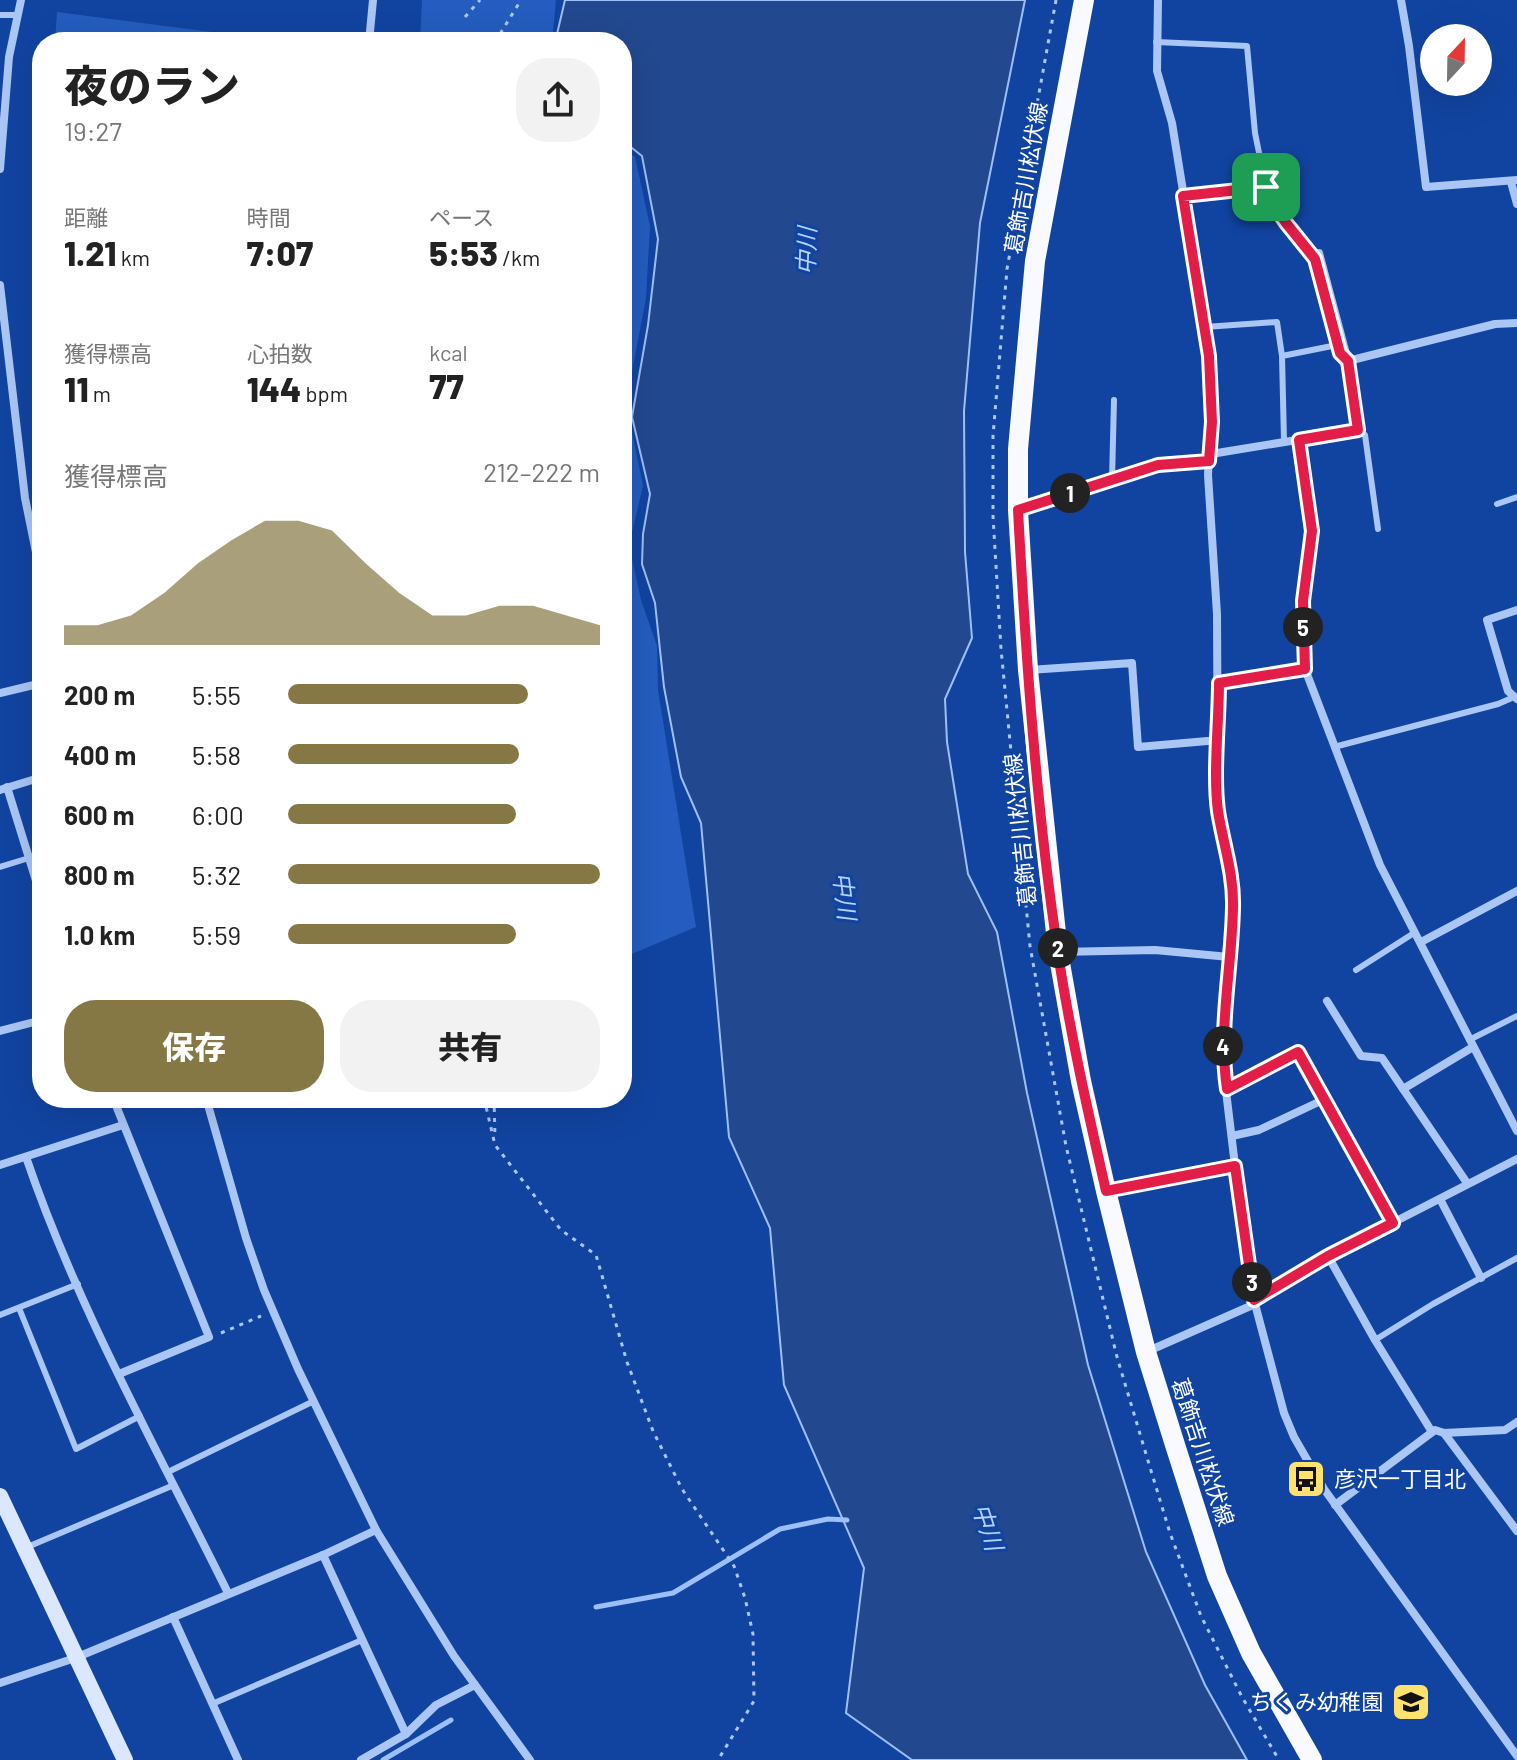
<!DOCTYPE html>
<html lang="ja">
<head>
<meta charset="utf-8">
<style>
  body { margin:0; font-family:Barlow,"Noto Sans JP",sans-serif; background:#f2f2f2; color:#222; height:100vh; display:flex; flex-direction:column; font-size:30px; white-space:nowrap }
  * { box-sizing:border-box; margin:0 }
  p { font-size:26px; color:#767676 }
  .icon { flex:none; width:44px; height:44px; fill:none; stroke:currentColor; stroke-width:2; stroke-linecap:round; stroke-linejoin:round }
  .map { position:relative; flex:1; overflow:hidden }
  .drawer { position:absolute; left:32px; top:32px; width:600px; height:1076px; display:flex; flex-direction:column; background:#fff; border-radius:32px; box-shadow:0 8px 32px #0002 }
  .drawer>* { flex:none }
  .needle { width:52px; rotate:22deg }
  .tools { position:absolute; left:1420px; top:24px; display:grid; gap:16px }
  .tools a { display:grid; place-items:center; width:72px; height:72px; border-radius:50%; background:#fff; box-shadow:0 8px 32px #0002; font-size:40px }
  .pin { position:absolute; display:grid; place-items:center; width:68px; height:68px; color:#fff; margin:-34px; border-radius:16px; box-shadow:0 4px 12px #0006 }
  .km { position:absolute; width:40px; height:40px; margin:-20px; border-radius:50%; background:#222; color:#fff; font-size:22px; line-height:40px; text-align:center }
  .round { display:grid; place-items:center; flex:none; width:84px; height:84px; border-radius:32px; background:#f2f2f2 }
  .overview { display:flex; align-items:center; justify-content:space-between; height:136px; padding:0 32px }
  h1 { font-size:44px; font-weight:800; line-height:60px }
  .stats { display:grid; grid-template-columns:repeat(3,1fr); gap:12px; height:136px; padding:8px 32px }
  .stats div { display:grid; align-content:center }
  .stats b { font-size:34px; font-weight:800 }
  .stats small { font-size:22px; font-weight:400 }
  .stats p { font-size:22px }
  .chart { height:224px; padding:16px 32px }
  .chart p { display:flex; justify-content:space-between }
  .chart svg { width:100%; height:144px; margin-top:8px; fill:#857844; opacity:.7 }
  .primary-button { display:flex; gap:16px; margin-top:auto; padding:16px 32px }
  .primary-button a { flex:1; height:92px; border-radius:32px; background:#857844; color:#fff; font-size:32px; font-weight:800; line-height:92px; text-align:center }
  .primary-button a+a { background:#f2f2f2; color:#222 }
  ul { padding:0 32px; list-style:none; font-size:26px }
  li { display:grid; grid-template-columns:128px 96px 1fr; align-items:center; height:60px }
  li i { height:20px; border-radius:10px; background:#857844 }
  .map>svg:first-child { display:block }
  .green { fill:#245dbf }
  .water { fill:#22488f; stroke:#9cbff8; stroke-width:2 }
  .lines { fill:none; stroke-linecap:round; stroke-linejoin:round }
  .stream { stroke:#9cbff8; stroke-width:5 }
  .path { stroke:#aac6f5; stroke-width:3; stroke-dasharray:4 6; stroke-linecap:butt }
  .lane { stroke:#aac6f5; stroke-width:6 }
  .street { stroke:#aac6f5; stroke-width:8 }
  .secondary { stroke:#dae7fe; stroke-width:16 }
  .primary { stroke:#f8faff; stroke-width:20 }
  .route-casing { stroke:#fff; stroke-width:16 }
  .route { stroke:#e11d48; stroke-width:10 }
  .labels { text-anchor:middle; stroke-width:6; stroke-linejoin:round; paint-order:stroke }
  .street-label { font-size:22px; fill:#fff; stroke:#1144a1 }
  .poi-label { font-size:22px; fill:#fff; stroke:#1144a1; text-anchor:start }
  .water-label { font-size:24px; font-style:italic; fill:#b7d0fb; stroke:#1144a1 }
</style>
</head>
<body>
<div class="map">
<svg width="1517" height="1760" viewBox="0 0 1517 1760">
  <rect width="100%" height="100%" fill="#1144a1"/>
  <g class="green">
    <path d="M422,0H556L552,42H420Z"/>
    <path d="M57,12L274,40L273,42H55Z"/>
    <path d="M622,147L635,157L650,226L646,298L632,372L631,427L643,486L629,545L641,600L657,646L658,690L696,927L622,958Z"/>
  </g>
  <path class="water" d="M565,0H1025L980,223L964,411L965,552L972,638L945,699L947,742L968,874L997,932L1027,1093L1088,1365L1146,1552L1205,1685L1247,1760H912L846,1713L864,1568L784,1385L770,1228L729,1137L701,823L681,777L664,687L655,603L642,564L643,534L650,494L632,417L648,325L658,239L642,156L622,140V42H557V34Z"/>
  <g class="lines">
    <g class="stream">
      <path d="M596,1607L673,1593L780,1529L828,1519L847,1520"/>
      <path d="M383,1760L451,1720"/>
    </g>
    <g class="path">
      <path d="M1056,0L1007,269L993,436V516L1001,649L1030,946L1066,1146L1117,1357L1149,1464L1170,1533L1201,1616L1242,1697L1279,1760"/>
      <path d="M465,17L480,0"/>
      <path d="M495,42L521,0"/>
      <path d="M484,1098L495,1145L561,1230L596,1255L627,1362L653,1431L682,1489L734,1566L745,1598L753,1634L754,1701L718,1760"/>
      <path d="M494,1098L495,1138"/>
      <path d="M221,1333L261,1316"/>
    </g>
    <g class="lane">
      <path d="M0,15H18"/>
      <path d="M1156,42L1247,46L1255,133L1266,187L1272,203L1286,223L1315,259"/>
      <path d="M1183,196L1266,187"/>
      <path d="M1205,327L1277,322L1282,356"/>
      <path d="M1358,430L1365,435L1378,529"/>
      <path d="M1284,441L1282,356L1337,345"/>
      <path d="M1112,480L1114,400"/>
      <path d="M1497,504L1517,497"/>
      <path d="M1219,683L1305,669"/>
      <path d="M1334,747L1498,704L1514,697"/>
      <path d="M0,867L29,858"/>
      <path d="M1356,970L1414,933"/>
      <path d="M1469,1040L1517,1016"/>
      <path d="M19,1308L76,1449L140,1416"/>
      <path d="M0,1315L78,1284"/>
      <path d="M1375,1340L1433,1304L1517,1258"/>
      <path d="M168,1472L314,1401"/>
      <path d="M25,1548L174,1485"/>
      <path d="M212,1704L362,1640"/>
    </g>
    <g class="street">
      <path d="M1158,0L1157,71L1172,123L1205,327L1212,396L1208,475L1217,614L1218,810L1227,847L1233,905L1224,1001L1222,1058L1240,1207L1255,1304L1284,1413L1294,1437L1324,1489L1517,1756"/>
      <path d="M1401,0L1409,46L1426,187L1517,180"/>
      <path d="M369,42L373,0"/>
      <path d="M0,169L9,57L21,0"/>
      <path d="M1511,182L1517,204"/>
      <path d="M1319,253L1348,361"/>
      <path d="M0,285L25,498L42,582"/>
      <path d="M1333,330L1340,353L1347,360"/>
      <path d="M1299,440L1312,531L1303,601L1305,669L1380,865L1517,1131"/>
      <path d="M1211,454L1358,430L1348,361L1495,324L1517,323"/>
      <path d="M1019,510L1158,465L1209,461"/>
      <path d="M1517,610L1487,620L1508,691L1517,699"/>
      <path d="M1029,670L1132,663L1138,747L1219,740"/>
      <path d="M0,693L42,683"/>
      <path d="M7,787L42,900"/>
      <path d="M0,790L42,777"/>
      <path d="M1421,942L1517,891"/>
      <path d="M1058,952L1155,950L1229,957"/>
      <path d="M1327,1001L1361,1056L1382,1058L1467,1183"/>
      <path d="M0,1031L42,1020"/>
      <path d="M1227,1089L1298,1052L1393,1223"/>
      <path d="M1403,1089L1473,1047"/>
      <path d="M113,1098L209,1337L119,1374"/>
      <path d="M206,1098L246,1238L264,1290L298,1369L376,1530L454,1656L530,1760"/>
      <path d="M1232,1136L1259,1130L1325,1099"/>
      <path d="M26,1157C77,1307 158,1451 228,1593"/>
      <path d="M0,1165L123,1125"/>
      <path d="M1107,1191L1235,1166"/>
      <path d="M1440,1199L1481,1278"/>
      <path d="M1328,1256L1375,1340L1432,1432"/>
      <path d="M1254,1300L1328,1256L1517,1159"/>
      <path d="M1146,1352L1255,1304"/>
      <path d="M1444,1433L1517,1531"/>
      <path d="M1335,1505L1435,1430L1444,1433L1505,1430L1517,1422"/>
      <path d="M323,1555L406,1734"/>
      <path d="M173,1617L238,1760"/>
      <path d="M0,1683L75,1658L323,1555L376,1530"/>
      <path d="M361,1760L406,1734L436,1705L475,1685"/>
    </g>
    <path class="secondary" d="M0,1496L125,1760"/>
    <path class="primary" d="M1084,0L1035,261L1018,449V510L1028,670L1058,952L1081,1081L1106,1191L1146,1352L1176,1448L1217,1576L1251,1653L1312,1760"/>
  </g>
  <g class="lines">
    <defs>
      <path id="route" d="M1266,187L1272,203L1286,223L1315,259L1340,353L1348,361L1358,430L1299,440L1312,531L1303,601L1305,669L1219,683C1219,721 1213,774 1218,811C1223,843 1234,874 1233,907C1232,968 1218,1027 1227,1089L1298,1052L1393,1223L1328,1256L1254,1300L1235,1166L1106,1191C1088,1112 1070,1033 1058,953C1036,806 1026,658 1018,510L1158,465L1209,461L1212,422L1209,356L1183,196Z"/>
    </defs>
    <use href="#route" class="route-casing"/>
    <use href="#route" class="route"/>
  </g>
  <defs>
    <symbol id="bus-square" viewBox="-11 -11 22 22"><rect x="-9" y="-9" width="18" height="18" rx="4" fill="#ffe16e" stroke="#1144a1"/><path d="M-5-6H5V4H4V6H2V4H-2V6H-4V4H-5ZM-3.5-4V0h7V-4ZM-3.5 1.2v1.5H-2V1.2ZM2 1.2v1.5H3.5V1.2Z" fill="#111"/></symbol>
    <symbol id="school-square" viewBox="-11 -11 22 22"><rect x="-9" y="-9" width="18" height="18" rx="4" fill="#ffe16e" stroke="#1144a1"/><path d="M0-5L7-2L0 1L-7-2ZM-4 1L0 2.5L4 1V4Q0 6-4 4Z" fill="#111"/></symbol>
  </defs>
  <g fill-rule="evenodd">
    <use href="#bus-square" x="1284" y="1457" width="44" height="44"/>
    <use href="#school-square" x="1389" y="1680" width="44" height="44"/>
  </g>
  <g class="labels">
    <g class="street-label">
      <text transform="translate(1026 178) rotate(-80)" y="8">葛飾吉川松伏線</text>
      <text transform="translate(1020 830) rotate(-96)" y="8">葛飾吉川松伏線</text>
      <text transform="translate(1203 1452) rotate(72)" y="8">葛飾吉川松伏線</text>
    </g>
    <g class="poi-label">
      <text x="1334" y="1487">彦沢一丁目北</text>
      <text x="1383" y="1710" text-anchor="end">ちくみ幼稚園</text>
    </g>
    <g class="water-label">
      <text transform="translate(807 251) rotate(-88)" y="8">中川</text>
      <text transform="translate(844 896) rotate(83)" y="8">中川</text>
      <text transform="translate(987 1527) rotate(72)" y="8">中川</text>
    </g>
  </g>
</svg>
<div class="tools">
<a><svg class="needle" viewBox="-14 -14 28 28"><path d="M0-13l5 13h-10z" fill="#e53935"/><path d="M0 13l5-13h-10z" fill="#767676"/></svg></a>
</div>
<div class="pin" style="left:1266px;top:187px;background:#1e9e55"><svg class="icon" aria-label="arrive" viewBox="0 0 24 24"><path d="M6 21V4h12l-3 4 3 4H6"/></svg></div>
<b class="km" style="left:1070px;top:493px">1</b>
<b class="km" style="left:1058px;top:948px">2</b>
<b class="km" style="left:1252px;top:1282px">3</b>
<b class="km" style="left:1223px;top:1046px">4</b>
<b class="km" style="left:1303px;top:627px">5</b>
<section class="drawer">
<div class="overview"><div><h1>夜のラン</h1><p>19:27</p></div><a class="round"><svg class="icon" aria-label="share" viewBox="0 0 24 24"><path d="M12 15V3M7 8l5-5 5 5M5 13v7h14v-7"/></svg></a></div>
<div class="stats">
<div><p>距離</p><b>1.21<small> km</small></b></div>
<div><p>時間</p><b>7:07</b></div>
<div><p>ペース</p><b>5:53<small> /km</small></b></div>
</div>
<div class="stats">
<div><p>獲得標高</p><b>11<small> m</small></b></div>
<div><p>心拍数</p><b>144<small> bpm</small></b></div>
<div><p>kcal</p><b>77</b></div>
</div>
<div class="chart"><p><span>獲得標高</span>212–222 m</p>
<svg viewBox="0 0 160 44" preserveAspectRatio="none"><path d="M0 44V38L10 38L20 35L30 28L40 19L50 12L60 6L70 6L80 9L90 19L100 28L110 35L120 35L130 32L140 32L150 35L160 38V44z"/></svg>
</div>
<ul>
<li><b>200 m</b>5:55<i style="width:77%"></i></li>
<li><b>400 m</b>5:58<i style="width:74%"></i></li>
<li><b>600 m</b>6:00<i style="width:73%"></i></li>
<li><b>800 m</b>5:32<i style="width:100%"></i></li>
<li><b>1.0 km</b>5:59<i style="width:73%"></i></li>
</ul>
<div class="primary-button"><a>保存</a><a>共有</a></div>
</section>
</div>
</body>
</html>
